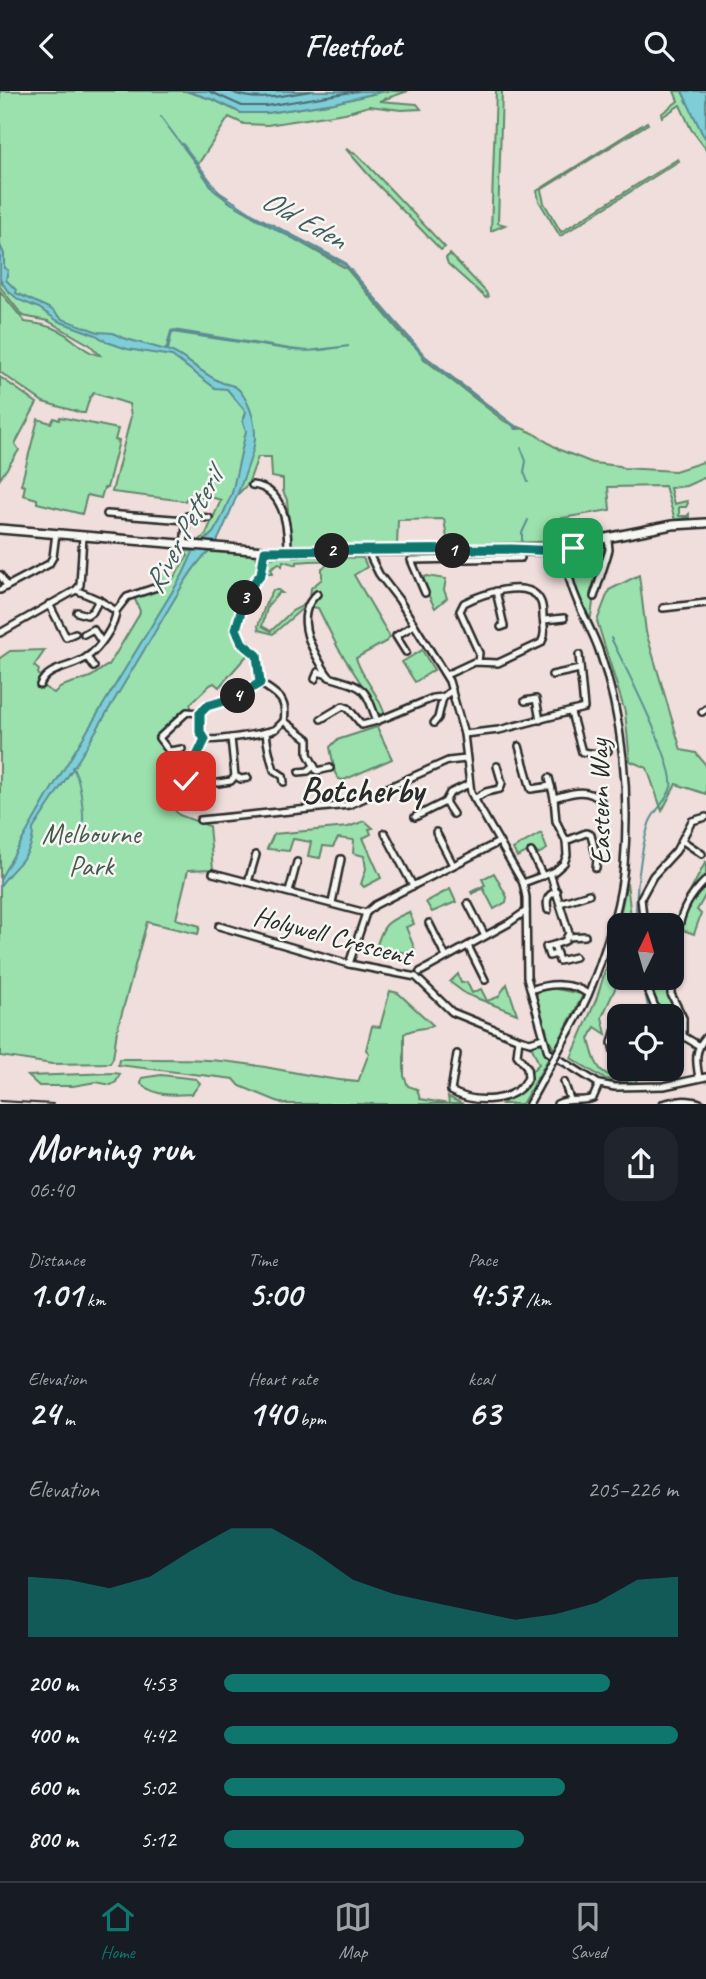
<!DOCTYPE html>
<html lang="en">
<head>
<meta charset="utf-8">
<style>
  body { margin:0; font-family:Caveat,sans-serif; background:#20242c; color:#f1f3f6; height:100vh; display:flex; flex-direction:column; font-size:26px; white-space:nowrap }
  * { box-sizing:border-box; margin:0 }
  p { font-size:23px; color:#9ea1a6 }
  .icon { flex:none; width:38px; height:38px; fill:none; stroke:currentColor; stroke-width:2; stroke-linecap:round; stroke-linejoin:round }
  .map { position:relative; height:1013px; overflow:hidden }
  .panel { display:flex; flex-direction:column; background:#171b24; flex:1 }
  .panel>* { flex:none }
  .needle { width:46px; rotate:5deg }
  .fabs { position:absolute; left:607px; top:822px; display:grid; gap:14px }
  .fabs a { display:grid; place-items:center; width:77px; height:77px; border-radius:14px; background:#171b24; box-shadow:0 2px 5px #0004; font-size:35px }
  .pin { position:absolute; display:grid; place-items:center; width:60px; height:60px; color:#fff; margin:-30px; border-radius:14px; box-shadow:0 4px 10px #0006 }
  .km { position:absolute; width:35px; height:35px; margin:-18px; border-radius:50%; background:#222; color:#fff; font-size:19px; line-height:35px; text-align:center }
  .round { display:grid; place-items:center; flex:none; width:74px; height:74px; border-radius:21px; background:#20242c }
  .headline { display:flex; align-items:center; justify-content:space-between; height:119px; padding:0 28px }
  h1 { font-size:38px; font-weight:700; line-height:52px }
  .figures { display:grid; grid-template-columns:repeat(3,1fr); gap:10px; height:119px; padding:7px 28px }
  .figures div { display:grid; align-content:center }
  .figures b { font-size:35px; font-weight:700 }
  .figures small { font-size:19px; font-weight:400 }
  .figures p { font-size:19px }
  .chart { height:196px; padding:14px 28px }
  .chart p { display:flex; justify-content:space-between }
  .chart svg { width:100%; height:126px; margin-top:7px; fill:#0f766e; opacity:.7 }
  ul { padding:0 28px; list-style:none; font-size:23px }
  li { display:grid; grid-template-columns:112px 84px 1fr; align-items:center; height:52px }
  li i { height:18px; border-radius:9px; background:#0f766e }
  header { display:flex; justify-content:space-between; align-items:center; height:91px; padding:0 28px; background:#171b24; font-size:32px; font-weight:700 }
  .tab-bar { display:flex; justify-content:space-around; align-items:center; height:98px; border-top:2px solid #363941; background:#171b24; font-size:19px; color:#9ea1a6 }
  .tab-bar a { display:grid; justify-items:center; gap:4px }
  .tab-bar .current { color:#0f766e }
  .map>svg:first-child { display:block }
  .green { fill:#9be1ad; stroke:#63866c; stroke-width:2 }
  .water { fill:#7eced7; stroke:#5d8d92; stroke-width:2 }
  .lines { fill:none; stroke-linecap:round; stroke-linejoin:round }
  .shore { stroke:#4c6c70; stroke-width:2 }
  .stream { stroke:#5d8d92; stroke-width:2 }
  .minor-casing { stroke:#2b2b2b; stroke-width:10 }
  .major-casing { stroke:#2b2b2b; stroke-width:12 }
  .minor { stroke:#f6f6f2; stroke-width:5 }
  .major { stroke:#f6f6f2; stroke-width:7 }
  .rail { stroke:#2b2b2b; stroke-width:2 }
  .minor-bridge-casing { stroke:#2b2b2b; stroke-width:10; stroke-linecap:butt }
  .minor-bridge { stroke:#f6f6f2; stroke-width:5 }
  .route-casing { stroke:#fff; stroke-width:14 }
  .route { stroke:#0f766e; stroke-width:9 }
  .labels { text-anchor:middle; stroke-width:5; stroke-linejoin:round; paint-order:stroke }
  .street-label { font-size:28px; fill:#2b2b2b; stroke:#f6f6f2 }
  .park-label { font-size:28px; fill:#47584c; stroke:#f6f6f2 }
  .water-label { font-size:30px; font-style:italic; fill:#445c5f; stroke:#f6f6f2 }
  .district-label { font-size:35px; font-weight:bold; fill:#2b2b2b; stroke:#f6f6f2 }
</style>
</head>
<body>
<header><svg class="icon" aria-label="back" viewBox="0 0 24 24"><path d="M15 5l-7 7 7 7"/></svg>Fleetfoot<svg class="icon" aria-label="search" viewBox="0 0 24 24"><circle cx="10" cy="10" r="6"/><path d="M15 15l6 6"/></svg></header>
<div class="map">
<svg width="706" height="1013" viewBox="0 0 706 1013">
  <rect width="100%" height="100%" fill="#efdedb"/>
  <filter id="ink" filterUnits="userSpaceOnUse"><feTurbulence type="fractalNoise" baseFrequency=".0143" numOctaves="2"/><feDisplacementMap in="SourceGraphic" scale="14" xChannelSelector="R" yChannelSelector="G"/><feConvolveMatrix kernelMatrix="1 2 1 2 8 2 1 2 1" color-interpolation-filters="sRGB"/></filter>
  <g filter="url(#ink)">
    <g class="green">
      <path d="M0,0H186L214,9L241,22H267L334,12L385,0H408L379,10L417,13L421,18L401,19L369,15L345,22L267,34L244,33L229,26L197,75L215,100L231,112L347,178L405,247L418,258L424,268L504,330L531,341L560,359L593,372L620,375L623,377L675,380L706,370V386L686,395L670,397L674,413L687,410L688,412L686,416H679V425H687L689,423V426L675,429L665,395L608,396L610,419L562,427L565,450L448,454L444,428L398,429L397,455L291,454L287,409L283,400V388L272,386L271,366H258L248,393L235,406L213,442L203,450H199L206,443L221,409L207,405L189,408L188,405L185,410L112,401L131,325L129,313L94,302L90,306L85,322H82L43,311L0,281V200L25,231C37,232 49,235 60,240C73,247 85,262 100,264L90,254L48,230L23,225L0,196Z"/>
      <path d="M496,0H502L498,132L505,134L491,140Z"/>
      <path d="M674,0H682L706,48V58L691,38L680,14L662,26L661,23L678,10Z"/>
      <path d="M647,31L648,33L541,99L544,112L561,141L678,68L679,70L560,145L539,110L537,100Z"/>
      <path d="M346,58L359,65L445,156L441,159L374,90Z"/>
      <path d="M450,163L486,201L488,206L486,207L448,173L446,167Z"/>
      <path d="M0,286L37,312L15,353L19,359L0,388Z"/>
      <path d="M60,326L118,338L115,349L119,350L107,397H104L101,407L87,404L82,423L37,412V408L23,404L25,395L21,394L38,328L51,332L54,327L59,329Z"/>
      <path d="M596,455L601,456L604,460L590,503L593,512L590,531C581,510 561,478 580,458Z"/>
      <path d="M186,460L254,463L260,472V483L249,495L235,542L237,550L250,561L219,596L214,592L210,594L190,613L192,618L179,625L156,649L166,660L162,687L168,697L175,719L179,724L209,735L213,778L188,779L176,828L200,835L198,843L147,831L117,940L113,967L110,972L52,973L0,965V567L10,560L45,559L34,575L39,579L38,582L40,586L39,593L54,602C64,591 76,592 90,586C97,583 101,577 109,574L139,524L140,520L134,506L153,500L161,486V480L174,486L188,465L185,462Z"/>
      <path d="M280,465L363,467L367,476L354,484L390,546L387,550L356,567C362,588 381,605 385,625L379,626L373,611L338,557L318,517L305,515L273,543L259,539L258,535L266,512L273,499H278L282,502H279L268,514L262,535L271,540L292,520L304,514L310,506L311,497L322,488V477L329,473L327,470C316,469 307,470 297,471V474L283,470L282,475L279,472L271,477L273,482H267V472L271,467Z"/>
      <path d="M639,484L646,541L681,659L696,662L706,674V703L676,693L662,720L647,677L630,670L625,621L597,530L609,499Z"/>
      <path d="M427,485L446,488L444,499L447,507L435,517L420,488Z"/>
      <path d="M422,559L434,579L415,591L402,571Z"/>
      <path d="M377,636L392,668L344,689L339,688L335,682L330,656L337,649Z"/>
      <path d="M365,730L373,737L369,738L371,743L363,747L381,787L364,796L361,793L366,778L364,765L353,762L354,749L338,747L333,756L323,755L320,767L308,765L311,751L293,748L289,760L267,758L274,743L348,736Z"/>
      <path d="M541,742L547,758L538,763L533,758L517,766L513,758Z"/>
      <path d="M706,770V803L697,819L701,823L694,843L680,838L690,801Z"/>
      <path d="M494,782L507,806L506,811L494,818L483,797L472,803L471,801L485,794L482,788Z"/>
      <path d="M627,791L632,835H620V887L602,926L606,943L595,936L589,948C597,981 601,987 636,988L637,992L605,988L571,967L596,909L614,853Z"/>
      <path d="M450,798L456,811L432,821L426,811Z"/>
      <path d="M409,821L414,833L406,836L415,859L408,862L376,857C383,833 386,831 409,821Z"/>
      <path d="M458,883L461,892L467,891L472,902L481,898L487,910L498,906L507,893L517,923L466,903L450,891Z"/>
      <path d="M650,887H670C670,908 685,924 680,942L672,944V926H663L650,896Z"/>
      <path d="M551,897L581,903L582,906L554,959L548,946L536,906L538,900Z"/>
      <path d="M390,900L398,902L433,934C424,939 415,936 404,943V985L408,995L417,998L420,1008L449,1013L448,1006L463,1013H284L240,995L234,988L118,974L119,968C159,968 200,967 239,972C279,977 317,988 358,991L369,962L366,959L372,935L380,936Z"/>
      <path d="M523,951L542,953L550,965L522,1013H502L528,995L531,981L539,973L532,957Z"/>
      <path d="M115,982L120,983L116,991L111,994L96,991L73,995H39L28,985Z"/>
      <path d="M161,984L196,988L200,992L192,1003C173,1004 157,1006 141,993L142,987Z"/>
    </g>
    <g class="water">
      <path d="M186,0H385L334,12L267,22H241L214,9Z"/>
      <path d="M682,0H706V48L702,42Z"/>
      <path d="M182,52L219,101L254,124L344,171L425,265L519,338H516V336L480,310L423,265L345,174L274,137L231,112L215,100Z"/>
      <path d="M0,154L4,163V177L8,179L6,189L16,199V202L51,218L62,228L98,241L113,242L123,247L166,259L171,240L174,239L290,258L308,260L349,255C330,258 312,261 293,259L172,241L168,259C188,267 204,285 223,292C230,294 236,294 241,301C250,314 255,331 255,346C256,362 223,440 214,456C210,462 203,465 199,471C192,479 186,489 181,497L81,665L33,738C34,765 14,774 0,795V788L48,704L183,483L193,461L213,442L221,428L232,402L246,340L243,330L246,321L227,298L215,297L172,265L127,258L107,251L96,244L58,230L39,217L19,209L7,199L0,188Z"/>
    </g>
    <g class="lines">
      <g class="shore">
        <path d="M209,0L242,15H266L358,0"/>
        <path d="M230,0C255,13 285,4 311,0"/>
      </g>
      <g class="stream">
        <path d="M161,26L195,72"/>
        <path d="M198,76L209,92"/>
        <path d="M214,99L232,113"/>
        <path d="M252,125L271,136"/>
        <path d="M276,139L306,153"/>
        <path d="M323,163L340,171"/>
        <path d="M347,176L355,185"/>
        <path d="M359,189L371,203"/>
        <path d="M381,216L394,230"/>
        <path d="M398,234L417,256"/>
        <path d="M441,279L450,286"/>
        <path d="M455,290L470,301"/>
        <path d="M474,304L486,315"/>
        <path d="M508,330L516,338"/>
        <path d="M521,357L526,370L524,381L528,391"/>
        <path d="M522,451V442L528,429"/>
        <path d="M611,547C623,572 676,674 671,696C667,711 653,720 649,733C640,761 635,806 636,835"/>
        <path d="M72,676C81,687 84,723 83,739"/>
        <path d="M642,887L650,926"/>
        <path d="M672,978L674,981"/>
      </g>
      <defs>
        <g id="minor">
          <path d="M252,394C284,397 288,434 288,460"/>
          <path d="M107,423L186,429"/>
          <path d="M184,454L187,425L209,427"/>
          <path d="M370,460L371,467L379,483L399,509L449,590L464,643L471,702L523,792L526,806L527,886L548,961L599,993L615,996L664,995L706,986"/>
          <path d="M411,469L425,502"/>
          <path d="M412,469L521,467"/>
          <path d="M0,484L7,495"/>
          <path d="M0,499L49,473L53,466L56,442"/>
          <path d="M76,499L99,509L116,520L127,506L157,496"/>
          <path d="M496,500L504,535L501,536"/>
          <path d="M317,503C291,526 314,563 329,586C365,597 364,594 377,630L433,607L443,606L452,599"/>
          <path d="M594,506L609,459L608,449"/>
          <path d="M49,513L66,546L75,542"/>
          <path d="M663,517L706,512"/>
          <path d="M77,521L87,524L93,520L99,509"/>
          <path d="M544,529L564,527"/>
          <path d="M0,542L76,499L80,494L83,445"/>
          <path d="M84,543L93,538L101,550"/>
          <path d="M406,561L396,545L414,534"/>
          <path d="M87,566L94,576"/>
          <path d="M446,584L474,571L498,572L541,552C546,544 544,535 543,526C543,520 543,514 540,509C528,486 480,504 464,512L460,520L479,562L478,571"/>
          <path d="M552,584L580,578"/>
          <path d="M315,588L318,581L328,584"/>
          <path d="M260,592L234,607L207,615L200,622V641L205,648C212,651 268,642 276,638C277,637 283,631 284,630C288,607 276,603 260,592L257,564C250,554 238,552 236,538L247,500L261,483L265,460"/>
          <path d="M40,594C48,575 71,578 87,566C99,558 116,534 116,520"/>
          <path d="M525,610L536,608L540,629"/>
          <path d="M702,621L706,618"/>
          <path d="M571,622L582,661L598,663L608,660"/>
          <path d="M321,628L343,615L348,617L362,634L377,630"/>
          <path d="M284,630L308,648V663L317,680L330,677"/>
          <path d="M434,632L438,627L443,606"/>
          <path d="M266,641C267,654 270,666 274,679L283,685L284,691"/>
          <path d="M464,643L499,639L584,617L579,564"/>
          <path d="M231,647L235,685L241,688L248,687"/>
          <path d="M205,648C195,663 197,675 202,692L209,691"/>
          <path d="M519,655L531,698L551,695"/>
          <path d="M182,658L169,660L159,647L187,621L200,622"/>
          <path d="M299,681L308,680L314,675"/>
          <path d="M178,692L200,687"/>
          <path d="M218,692L231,690L235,685"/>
          <path d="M554,707C572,702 587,696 601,710"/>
          <path d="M474,708L486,701L500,698L502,692L497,675"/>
          <path d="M445,711L453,723"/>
          <path d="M415,726L445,711L450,702L469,693"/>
          <path d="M200,729L349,714L448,670L466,668"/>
          <path d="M436,741L453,774"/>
          <path d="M385,742L413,795"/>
          <path d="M566,750L586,742L591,744L597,768L596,777"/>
          <path d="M683,750L702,763"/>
          <path d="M531,761L543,785"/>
          <path d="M213,782L366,822"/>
          <path d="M550,782L569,842L565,850L554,854L559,870L575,866"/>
          <path d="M248,791L256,764"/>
          <path d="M523,792L555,780L564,772L567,764L566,750L556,730L554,707L549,687"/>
          <path d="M289,801L297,771"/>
          <path d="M332,812L341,768"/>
          <path d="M468,812L485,845"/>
          <path d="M560,812L589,803"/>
          <path d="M548,819C546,809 547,804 557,800"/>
          <path d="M429,832L446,866"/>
          <path d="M219,835L349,873L416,886L452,921L519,948L530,951L543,947"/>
          <path d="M644,835L641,807L653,785L676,760L692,730L706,726"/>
          <path d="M678,840C682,818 690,805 706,789"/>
          <path d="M567,846L585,845"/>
          <path d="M554,854L546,856L549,865L557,863"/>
          <path d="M468,855L485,889"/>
          <path d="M349,873L366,822L375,814L499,751"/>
          <path d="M420,881L509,832L526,820"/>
          <path d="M647,887L648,899L659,926"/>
          <path d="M671,887V903L683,927V945"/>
          <path d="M531,899C549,892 572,891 588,903"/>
          <path d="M672,927L683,928"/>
          <path d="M620,941H615L612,952L614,960L620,962"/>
          <path d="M672,944L683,945L698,954"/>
          <path d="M562,953C572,935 584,916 591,897C605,861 621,812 624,774C630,703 623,626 599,559C588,527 559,489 570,454"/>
          <path d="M457,963L451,1000C474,1013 514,1013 528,987L527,976L517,964L519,948"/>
          <path d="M699,987C696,970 694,959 706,946"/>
          <path d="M564,991L570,1008"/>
          <path d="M529,1013L546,982"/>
          <path d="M557,1013C569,1006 581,1012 593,1007L599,993"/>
          <path d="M662,1013C674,1009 690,1008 702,1013"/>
        </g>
        <g id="major">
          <path d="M0,438L265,460H558L583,455L589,451"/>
          <path d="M586,451L672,434L706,432"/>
        </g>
      </defs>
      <use href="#minor" class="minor-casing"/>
      <use href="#major" class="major-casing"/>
      <use href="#minor" class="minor"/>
      <use href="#major" class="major"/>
      <path class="rail" d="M0,1010L53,1013"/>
      <defs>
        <path id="minor-bridge" d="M546,982L562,953"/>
      </defs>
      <use href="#minor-bridge" class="minor-bridge-casing"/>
      <use href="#minor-bridge" class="minor-bridge"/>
    </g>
  </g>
  <g class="lines" filter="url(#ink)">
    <defs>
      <path id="route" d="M186,690L201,687L197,665L205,648L200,641V622L207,615L234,607L260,592L257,564L242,552L236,538L247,500L261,483L265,460L512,458L558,460L573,457"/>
    </defs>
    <use href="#route" class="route-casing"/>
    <use href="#route" class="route"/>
  </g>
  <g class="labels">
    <g class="street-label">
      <text transform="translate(599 711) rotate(-91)" y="10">Eastern Way</text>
      <text transform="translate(333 844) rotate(15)" y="10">Holywell Crescent</text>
    </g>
    <g class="park-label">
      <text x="91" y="752">Melbourne<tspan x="91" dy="32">Park</tspan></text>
    </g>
    <g class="water-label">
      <text transform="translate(304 128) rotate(29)" y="10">Old Eden</text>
      <text transform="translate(183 440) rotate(-62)" y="10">River Petteril</text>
    </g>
    <g class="district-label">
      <text x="362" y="711">Botcherby</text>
    </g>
  </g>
</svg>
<div class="fabs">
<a><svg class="needle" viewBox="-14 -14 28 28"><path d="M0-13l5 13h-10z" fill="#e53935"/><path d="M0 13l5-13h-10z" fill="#9ea1a6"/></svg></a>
<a><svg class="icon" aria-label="locate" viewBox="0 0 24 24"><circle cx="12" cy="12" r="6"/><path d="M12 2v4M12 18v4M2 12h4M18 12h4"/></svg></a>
</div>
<div class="pin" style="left:573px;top:457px;background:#1e9e55"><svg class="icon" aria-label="arrive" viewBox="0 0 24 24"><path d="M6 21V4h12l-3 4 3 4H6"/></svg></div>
<div class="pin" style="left:186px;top:690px;background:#d93025"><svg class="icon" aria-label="check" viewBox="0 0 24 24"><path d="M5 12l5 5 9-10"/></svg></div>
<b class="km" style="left:453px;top:460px">1</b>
<b class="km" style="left:332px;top:460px">2</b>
<b class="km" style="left:245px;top:507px">3</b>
<b class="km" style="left:238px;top:605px">4</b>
</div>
<section class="panel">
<div class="headline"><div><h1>Morning run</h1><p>06:40</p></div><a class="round"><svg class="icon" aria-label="share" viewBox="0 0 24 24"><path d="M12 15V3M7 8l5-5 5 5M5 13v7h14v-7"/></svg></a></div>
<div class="figures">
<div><p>Distance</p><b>1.01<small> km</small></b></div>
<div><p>Time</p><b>5:00</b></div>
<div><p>Pace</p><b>4:57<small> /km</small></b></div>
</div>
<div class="figures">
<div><p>Elevation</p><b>24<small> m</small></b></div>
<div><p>Heart rate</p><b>140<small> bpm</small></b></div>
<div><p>kcal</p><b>63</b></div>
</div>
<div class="chart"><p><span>Elevation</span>205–226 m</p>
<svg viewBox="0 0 160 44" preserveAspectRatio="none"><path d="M0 44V23L10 24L20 27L30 23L40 14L50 6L60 6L70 14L80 24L90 29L100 32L110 35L120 38L130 36L140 32L150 24L160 23V44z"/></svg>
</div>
<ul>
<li><b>200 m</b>4:53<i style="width:85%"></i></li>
<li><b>400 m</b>4:42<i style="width:100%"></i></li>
<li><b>600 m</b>5:02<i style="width:75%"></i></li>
<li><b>800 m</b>5:12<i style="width:66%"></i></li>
</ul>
</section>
<nav class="tab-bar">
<a class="current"><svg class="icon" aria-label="home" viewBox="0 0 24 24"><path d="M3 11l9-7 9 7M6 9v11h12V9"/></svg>Home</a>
<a><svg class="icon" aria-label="map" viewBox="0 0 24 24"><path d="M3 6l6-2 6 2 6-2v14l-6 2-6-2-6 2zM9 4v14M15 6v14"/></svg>Map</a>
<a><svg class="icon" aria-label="saved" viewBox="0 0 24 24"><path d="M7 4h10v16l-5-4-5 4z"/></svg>Saved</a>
</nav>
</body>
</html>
